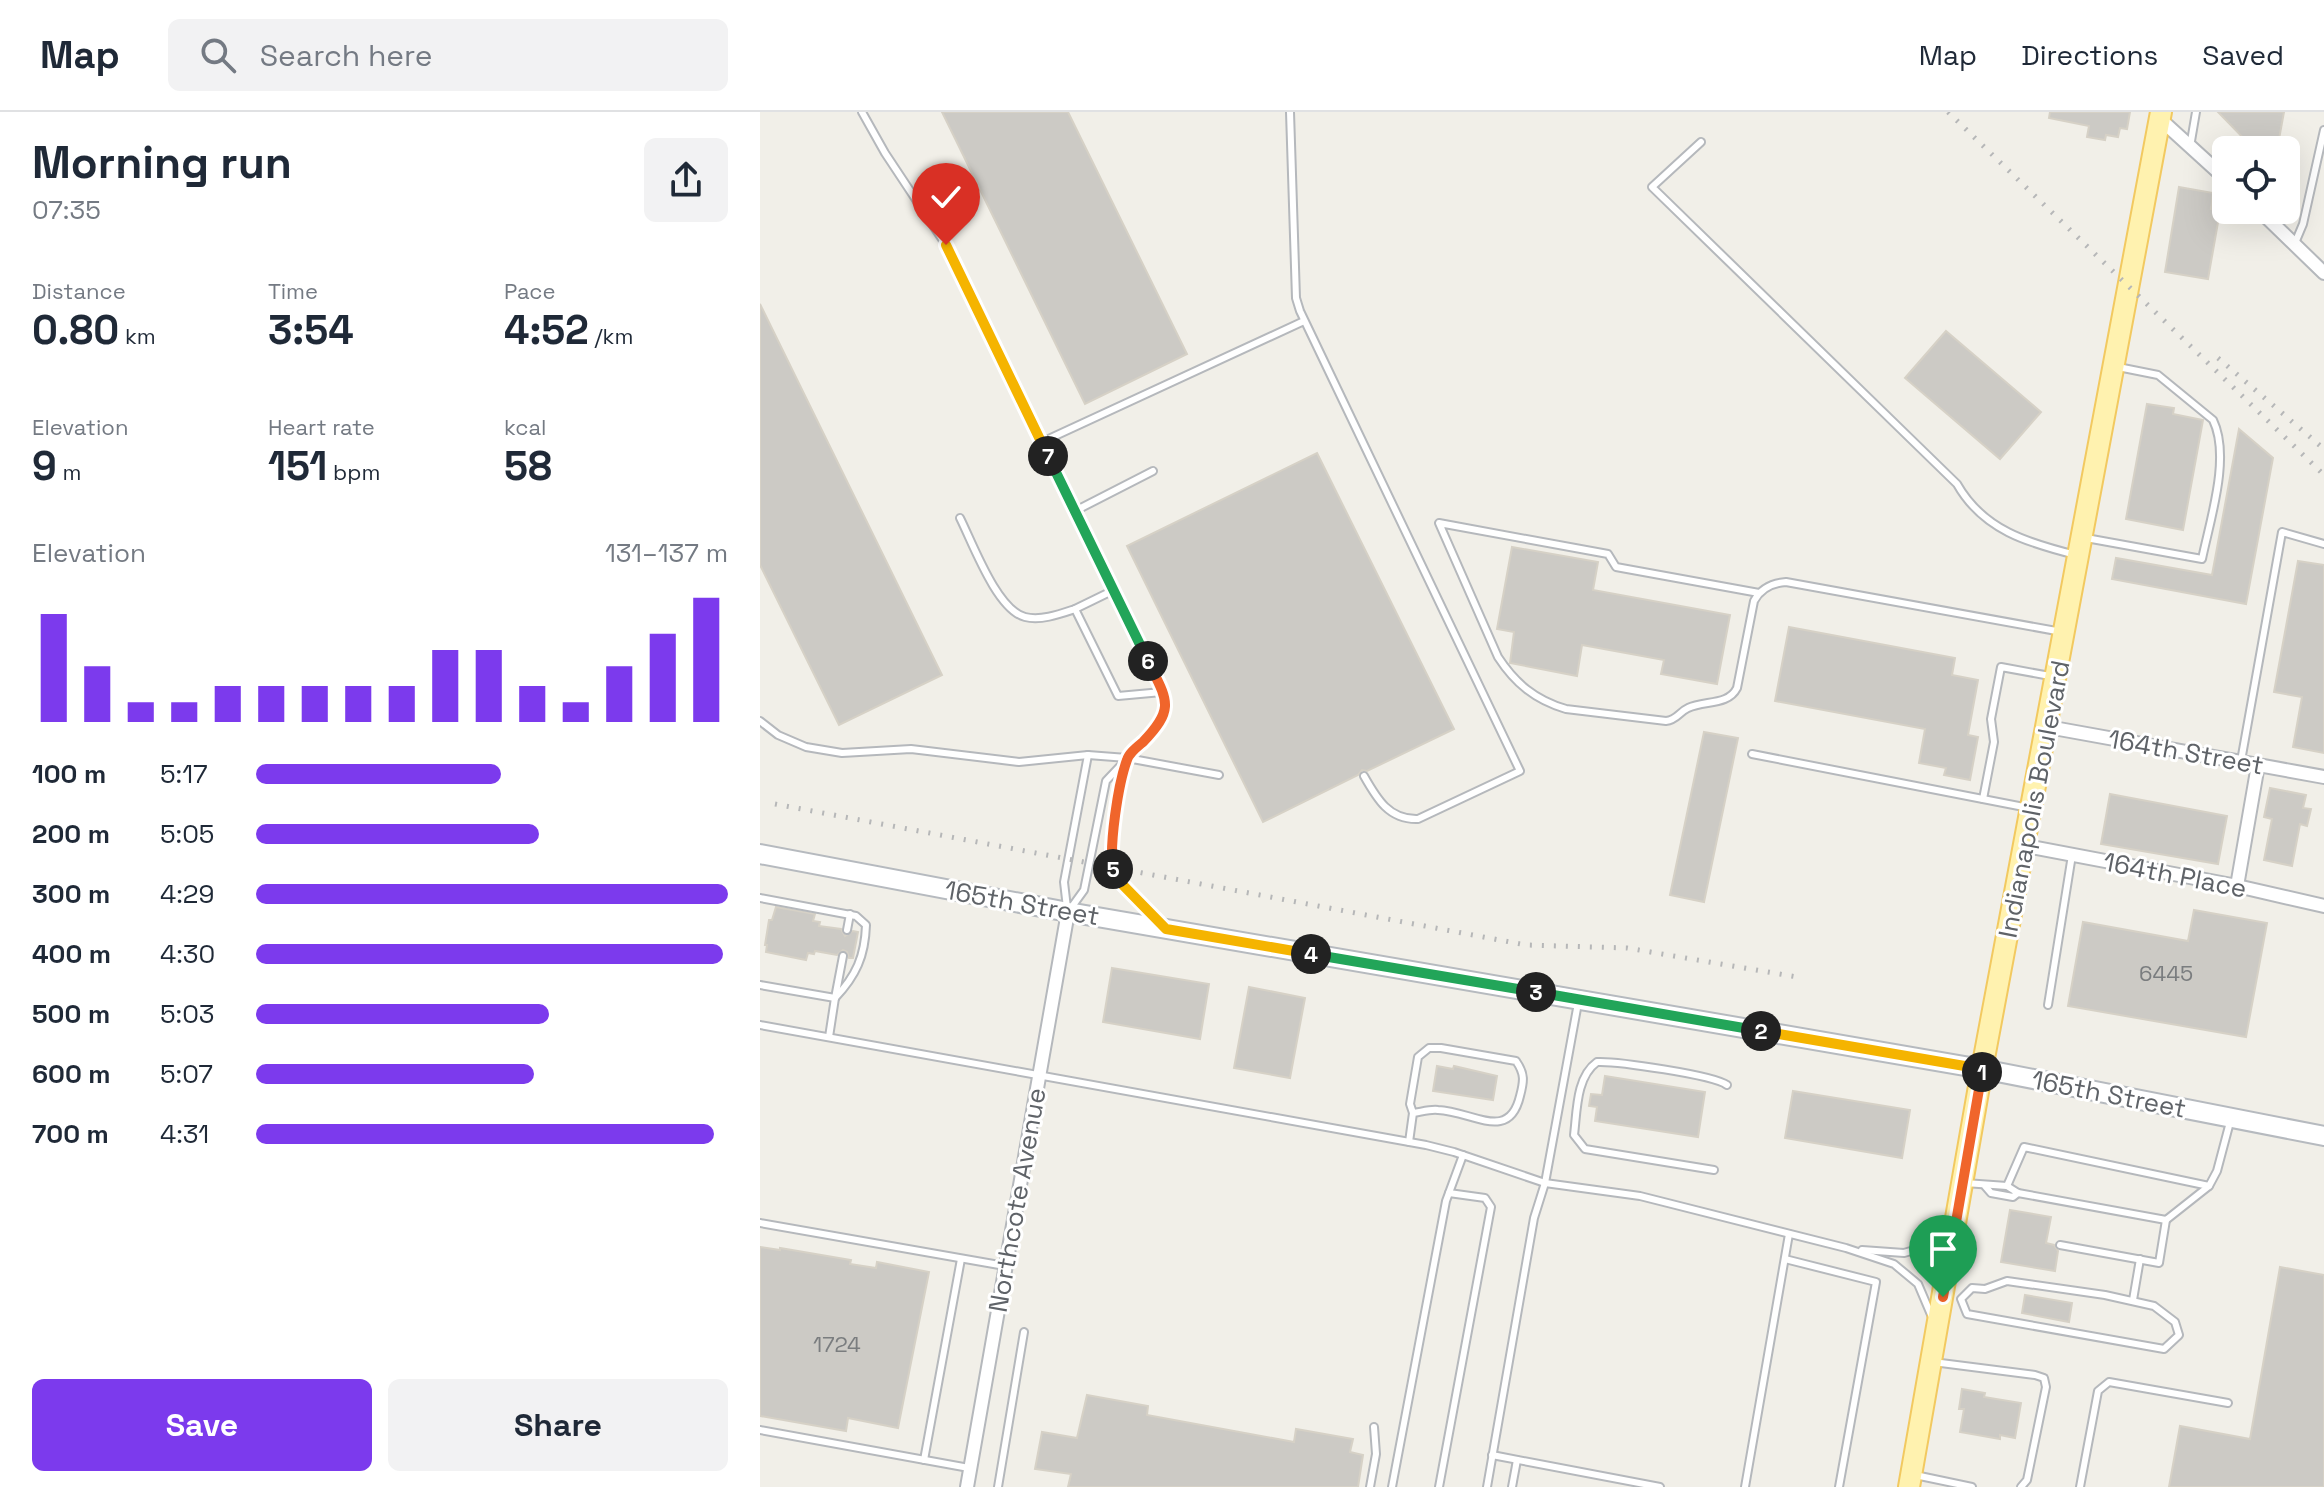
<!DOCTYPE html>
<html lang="en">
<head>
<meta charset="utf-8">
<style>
  body { margin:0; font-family:"Space Grotesk",sans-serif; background:#f2f2f3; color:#1f2937; height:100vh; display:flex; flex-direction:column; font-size:30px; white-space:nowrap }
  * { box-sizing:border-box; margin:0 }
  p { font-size:26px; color:#747a83 }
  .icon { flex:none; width:44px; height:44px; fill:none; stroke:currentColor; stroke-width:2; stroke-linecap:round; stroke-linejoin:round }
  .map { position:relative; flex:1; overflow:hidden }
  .panel { display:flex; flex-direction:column; background:#fff; width:760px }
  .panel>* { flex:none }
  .controls { position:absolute; left:1452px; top:24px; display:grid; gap:16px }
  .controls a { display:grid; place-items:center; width:88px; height:88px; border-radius:12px; background:#fff; box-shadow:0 8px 32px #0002; font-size:40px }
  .pin { position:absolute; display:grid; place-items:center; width:68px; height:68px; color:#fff; margin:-82px -34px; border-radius:50% 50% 50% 0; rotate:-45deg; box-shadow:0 0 8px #0007 }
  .pin .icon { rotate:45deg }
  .km { position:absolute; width:40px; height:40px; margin:-20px; border-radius:50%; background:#222; color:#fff; font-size:22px; line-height:40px; text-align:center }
  .round { display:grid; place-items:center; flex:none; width:84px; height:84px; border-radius:12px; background:#f2f2f3 }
  .head { display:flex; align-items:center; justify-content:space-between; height:136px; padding:0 32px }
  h1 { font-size:44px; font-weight:700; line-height:60px }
  .stats { display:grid; grid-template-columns:repeat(3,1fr); gap:12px; height:136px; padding:8px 32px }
  .stats div { display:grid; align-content:center }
  .stats b { font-size:40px; font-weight:700 }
  .stats small { font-size:22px; font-weight:400 }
  .stats p { font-size:22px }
  .chart { height:224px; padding:16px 32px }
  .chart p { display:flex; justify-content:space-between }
  .chart svg { width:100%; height:144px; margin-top:8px; stroke:#7c3aed; stroke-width:6 }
  .primary-button { display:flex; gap:16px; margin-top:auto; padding:16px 32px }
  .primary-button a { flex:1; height:92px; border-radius:12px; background:#7c3aed; color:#fff; font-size:32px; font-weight:700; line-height:92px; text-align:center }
  .primary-button a+a { background:#f2f2f3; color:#1f2937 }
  ul { padding:0 32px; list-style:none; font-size:26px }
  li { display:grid; grid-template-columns:128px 96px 1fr; align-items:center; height:60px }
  li i { height:20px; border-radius:10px; background:#7c3aed }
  header { display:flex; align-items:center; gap:48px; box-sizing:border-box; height:112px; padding:0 40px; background:#fff; border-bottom:2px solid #e0e1e3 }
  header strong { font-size:38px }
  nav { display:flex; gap:44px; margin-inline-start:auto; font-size:28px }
  .search { width:560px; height:72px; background:#f2f2f3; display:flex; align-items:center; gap:20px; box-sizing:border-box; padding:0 28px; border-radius:12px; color:#747a83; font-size:30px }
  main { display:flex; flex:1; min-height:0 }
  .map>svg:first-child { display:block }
  .building { fill:#cccac5; stroke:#d6d1c6; stroke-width:2 }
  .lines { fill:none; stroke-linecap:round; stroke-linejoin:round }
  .lane-casing { stroke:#b5b8bc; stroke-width:10 }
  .street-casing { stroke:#b5b8bc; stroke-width:16 }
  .secondary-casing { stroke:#b6babf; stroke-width:22 }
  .primary-casing { stroke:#f2c960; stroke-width:24 }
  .lane { stroke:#fff; stroke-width:6 }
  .street { stroke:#fff; stroke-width:12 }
  .secondary { stroke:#fff; stroke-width:18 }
  .primary { stroke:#fff2af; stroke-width:20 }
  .rail { stroke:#b6b7b8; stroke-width:5; stroke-dasharray:2 10; stroke-linecap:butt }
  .split-1-casing { stroke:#fff; stroke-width:16 }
  .split-2-casing { stroke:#fff; stroke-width:16 }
  .split-3-casing { stroke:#fff; stroke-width:16 }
  .split-4-casing { stroke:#fff; stroke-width:16 }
  .split-5-casing { stroke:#fff; stroke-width:16 }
  .split-6-casing { stroke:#fff; stroke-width:16 }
  .split-7-casing { stroke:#fff; stroke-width:16 }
  .split-8-casing { stroke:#fff; stroke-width:16 }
  .split-1 { stroke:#f0652b; stroke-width:10 }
  .split-2 { stroke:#f5b400; stroke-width:10 }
  .split-3 { stroke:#22a559; stroke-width:10 }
  .split-4 { stroke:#22a559; stroke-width:10 }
  .split-5 { stroke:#f5b400; stroke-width:10 }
  .split-6 { stroke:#f0652b; stroke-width:10 }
  .split-7 { stroke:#22a559; stroke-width:10 }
  .split-8 { stroke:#f5b400; stroke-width:10 }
  .labels { text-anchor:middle; stroke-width:6; stroke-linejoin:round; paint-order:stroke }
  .number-label { font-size:22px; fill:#7a7d7f }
  .street-label { font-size:26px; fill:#5f6368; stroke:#fff }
</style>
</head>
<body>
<header>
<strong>Map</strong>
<div class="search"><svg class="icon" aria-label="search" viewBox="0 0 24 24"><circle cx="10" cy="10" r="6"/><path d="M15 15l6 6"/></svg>Search here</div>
<nav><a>Map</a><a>Directions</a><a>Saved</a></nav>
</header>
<main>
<section class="panel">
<div class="head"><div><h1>Morning run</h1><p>07:35</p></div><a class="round"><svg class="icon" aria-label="share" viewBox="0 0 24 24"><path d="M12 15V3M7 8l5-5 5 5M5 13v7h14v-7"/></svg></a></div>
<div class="stats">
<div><p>Distance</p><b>0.80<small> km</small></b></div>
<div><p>Time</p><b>3:54</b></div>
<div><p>Pace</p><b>4:52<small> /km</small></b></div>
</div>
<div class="stats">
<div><p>Elevation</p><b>9<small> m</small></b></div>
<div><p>Heart rate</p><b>151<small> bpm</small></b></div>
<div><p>kcal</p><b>58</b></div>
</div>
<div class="chart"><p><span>Elevation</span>131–137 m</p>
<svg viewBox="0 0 160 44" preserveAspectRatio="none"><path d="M5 44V11M15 44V27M25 44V38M35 44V38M45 44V33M55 44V33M65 44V33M75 44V33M85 44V33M95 44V22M105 44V22M115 44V33M125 44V38M135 44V27M145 44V17M155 44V6"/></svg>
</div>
<ul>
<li><b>100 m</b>5:17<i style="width:52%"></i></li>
<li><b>200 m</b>5:05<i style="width:60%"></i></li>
<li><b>300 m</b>4:29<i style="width:100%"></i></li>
<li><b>400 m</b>4:30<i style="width:99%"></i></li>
<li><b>500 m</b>5:03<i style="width:62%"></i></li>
<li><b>600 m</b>5:07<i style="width:59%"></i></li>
<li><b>700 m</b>4:31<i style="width:97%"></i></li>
</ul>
<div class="primary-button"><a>Save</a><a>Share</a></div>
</section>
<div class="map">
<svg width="1564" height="1375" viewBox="0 0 1564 1375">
  <rect width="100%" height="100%" fill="#f1efe8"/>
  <g class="building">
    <path d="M182,0H308L427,242L325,292Z"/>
    <path d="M1290,0H1370L1367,17L1360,16L1358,25L1346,23L1345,28L1327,25L1329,14L1289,6Z"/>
    <path d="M1458,0H1524L1517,38H1495Z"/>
    <path d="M1419,75L1453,81L1451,97L1460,99L1448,167L1405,160Z"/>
    <path d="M0,192L182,563L79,613L0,453Z"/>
    <path d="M1186,219L1281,300L1240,347L1145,266Z"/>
    <path d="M1387,292L1414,296L1413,302L1443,308L1423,418L1366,407Z"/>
    <path d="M1479,317L1513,346L1486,492L1352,467L1356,446L1452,463Z"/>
    <path d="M557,341L694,617L607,659L602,658L598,663L503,710L367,434Z"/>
    <path d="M752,435L838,450L833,478L970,503L957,572L901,562L904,548L822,533L817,564L750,551L754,520L737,517Z"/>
    <path d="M1538,449L1564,453V641L1533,635L1542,585L1514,580Z"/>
    <path d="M1029,515L1195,546L1192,563L1218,568L1208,623L1218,625L1210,668L1184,663L1186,656L1159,651L1165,617L1015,589Z"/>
    <path d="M944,620L978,626L944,790L910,783Z"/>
    <path d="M1510,676L1546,683L1543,696L1551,697L1547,714L1540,712L1532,754L1504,748L1512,707L1504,705Z"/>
    <path d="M1350,682L1467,704L1458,752L1341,732Z"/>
    <path d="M16,795L55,802L53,809L60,810L59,814L81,817L85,824L93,819L98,820L93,846H89L87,840L83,838L77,843L55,839L54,842L48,841L46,848L6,840L7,833H5L9,808H12Z"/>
    <path d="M1434,798L1507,811L1486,925L1308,894L1323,810L1428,829Z"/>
    <path d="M352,856L449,872L440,927L343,910Z"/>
    <path d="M489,875L545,886L530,966L474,956Z"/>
    <path d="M677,954L693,957L694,954L737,964L733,988L673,979Z"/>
    <path d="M845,964L945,980L938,1025L835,1009L837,995L829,994L831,982L842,983Z"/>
    <path d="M1033,979L1150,998L1142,1046L1025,1026Z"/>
    <path d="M1250,1098L1291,1105L1286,1131L1294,1133L1298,1139L1295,1159L1241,1150Z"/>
    <path d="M0,1135L20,1138V1136L91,1148L90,1152L116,1156L117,1150L169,1160L138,1316L88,1306L86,1319L0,1304Z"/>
    <path d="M1520,1155L1564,1163V1375H1409L1420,1314L1490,1327Z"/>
    <path d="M1265,1183L1312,1191L1309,1210L1262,1201Z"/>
    <path d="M1202,1277L1225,1281L1224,1285L1261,1291L1255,1326L1240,1323V1327L1200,1320L1204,1297H1199Z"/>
    <path d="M327,1283L388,1294L387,1303L534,1330L536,1317L593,1327L590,1340L603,1343L598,1375H308L311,1362L275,1357L282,1320L317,1326Z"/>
  </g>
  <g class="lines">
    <defs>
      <g id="lane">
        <path d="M102,0L125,41L186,133L405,589L406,599L398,614L346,669L324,778L311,796"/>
        <path d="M530,0L536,186L540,199L760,659L658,707C629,708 617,687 604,664"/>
        <path d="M941,30L892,75L1197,372C1223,418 1268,431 1316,443"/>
        <path d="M1430,35L1436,0"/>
        <path d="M1535,131L1543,112L1564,18"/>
        <path d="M282,330L544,209"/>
        <path d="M315,399L393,359"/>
        <path d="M200,406C213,432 237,498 265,505C281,509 300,502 315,497"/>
        <path d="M1326,426L1442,447C1450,408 1471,345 1453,308L1398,263L1358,255"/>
        <path d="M354,478L315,497L358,584L402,580"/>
        <path d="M999,481L856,455L848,442L679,411L738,545C755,571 775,588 806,597L906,609C917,608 919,600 928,596C944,588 968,594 977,576L994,489C1001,476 1012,471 1026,470L1302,520"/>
        <path d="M0,609L18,623L46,635L82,641L151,637L259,650L328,643L367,646L459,663"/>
        <path d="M992,642L1269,696"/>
        <path d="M367,649C361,678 341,740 356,765C365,782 386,796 399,810"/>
        <path d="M1481,649L1522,420L1564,432"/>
        <path d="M1223,687L1234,630L1231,607L1241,555L1290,564"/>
        <path d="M0,786L96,804L106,813C105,844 96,864 75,886"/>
        <path d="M307,796L304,770L328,643"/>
        <path d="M87,818L90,802"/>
        <path d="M0,873L75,886L69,925"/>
        <path d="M75,886L83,844"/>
        <path d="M1288,893L1312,743"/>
        <path d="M0,913L666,1033L694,1040L785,1071L880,1084L1086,1136L1134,1152L1158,1172L1172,1205"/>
        <path d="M649,1030L653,1001L650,992L658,945L669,936H681L756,949C765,962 764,969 760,984C749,1031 712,999 678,998C670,997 661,1000 653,1001"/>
        <path d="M954,1058L825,1037L814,1023C817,999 816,965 837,950C856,949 954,963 967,973"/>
        <path d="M1205,1071L1247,1074L1258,1081L1406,1108L1449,1074L1457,1059L1470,1010"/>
        <path d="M1225,1074L1231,1081L1253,1085L1258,1081"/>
        <path d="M1247,1074L1264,1035L1449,1074"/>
        <path d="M0,1111L245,1154"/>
        <path d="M1300,1133L1399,1151L1406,1108"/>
        <path d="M1102,1138L1144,1141L1161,1136L1189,1106"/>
        <path d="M1025,1147L1116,1170L1079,1375"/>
        <path d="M1247,1169L1345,1183L1394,1194L1415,1210L1419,1223L1404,1237L1207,1202L1201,1187L1212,1176L1225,1177Z"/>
        <path d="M1373,1188L1380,1147"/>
        <path d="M1173,1250L1275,1263L1284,1266L1286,1275L1267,1368L1261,1375"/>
        <path d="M0,1318L209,1356"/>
        <path d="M732,1343L900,1375"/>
        <path d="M164,1348L201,1147"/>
        <path d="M1155,1363L1212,1375"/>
        <path d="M238,1375L264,1220"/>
        <path d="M610,1375L616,1342L614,1315"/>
        <path d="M632,1375L686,1089L703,1043"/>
        <path d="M679,1375L731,1095L725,1086L689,1081"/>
        <path d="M727,1375L774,1106L785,1071L818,891"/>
        <path d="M752,1375L757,1348"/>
        <path d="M985,1375L1029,1122"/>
        <path d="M1320,1375L1338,1279L1349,1270L1468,1291"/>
      </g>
      <g id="street">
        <path d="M1400,7L1466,67"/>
        <path d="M1499,98L1564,161"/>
        <path d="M1288,615L1564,665"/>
        <path d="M1266,734L1477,774L1564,794"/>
        <path d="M1477,774L1498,653"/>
        <path d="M207,1375L308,800"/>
      </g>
      <path id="secondary" d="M0,742L308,800L1222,957L1564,1024"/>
      <path id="primary" d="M1149,1375L1222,957L1401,0"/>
    </defs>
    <use href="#lane" class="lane-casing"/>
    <use href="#street" class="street-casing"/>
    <use href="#secondary" class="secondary-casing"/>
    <use href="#primary" class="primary-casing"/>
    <use href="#lane" class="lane"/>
    <use href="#street" class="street"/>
    <use href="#secondary" class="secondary"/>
    <use href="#primary" class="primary"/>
    <g class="rail">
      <path d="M1188,0L1564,363"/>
      <path d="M1458,246L1564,337"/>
      <path d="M15,692L766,833L867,836L1043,866"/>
    </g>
  </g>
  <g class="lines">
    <defs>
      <path id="split-1" d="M1183,1185L1222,960"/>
      <path id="split-2" d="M1001,919L1222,957V960"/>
      <path id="split-3" d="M776,880L1001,919"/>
      <path id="split-4" d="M551,842L776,880"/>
      <path id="split-5" d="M353,757L357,767L406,817L551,842"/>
      <path id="split-6" d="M353,757C349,734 358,672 367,648C369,641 377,635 383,630C416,596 407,588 388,549"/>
      <path id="split-7" d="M288,344L388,549"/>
      <path id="split-8" d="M186,133L288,344"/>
    </defs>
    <use href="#split-1" class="split-1-casing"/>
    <use href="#split-2" class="split-2-casing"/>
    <use href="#split-3" class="split-3-casing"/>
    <use href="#split-4" class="split-4-casing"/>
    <use href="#split-5" class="split-5-casing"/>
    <use href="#split-6" class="split-6-casing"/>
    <use href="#split-7" class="split-7-casing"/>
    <use href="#split-8" class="split-8-casing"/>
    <use href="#split-1" class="split-1"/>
    <use href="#split-2" class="split-2"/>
    <use href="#split-3" class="split-3"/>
    <use href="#split-4" class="split-4"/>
    <use href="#split-5" class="split-5"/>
    <use href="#split-6" class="split-6"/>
    <use href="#split-7" class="split-7"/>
    <use href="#split-8" class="split-8"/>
  </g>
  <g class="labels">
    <g class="number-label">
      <text x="1406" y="869">6445</text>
      <text x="77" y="1240">1724</text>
    </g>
    <g class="street-label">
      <text transform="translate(1426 640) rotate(10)" y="9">164th Street</text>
      <text transform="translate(1274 687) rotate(-79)" y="9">Indianapolis Boulevard</text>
      <text transform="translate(1415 763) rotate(11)" y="9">164th Place</text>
      <text transform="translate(262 791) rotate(10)" y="9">165th Street</text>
      <text transform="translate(1349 982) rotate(11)" y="9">165th Street</text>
      <text transform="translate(257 1088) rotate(-80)" y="9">Northcote Avenue</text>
    </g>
  </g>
</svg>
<div class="controls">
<a><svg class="icon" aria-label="locate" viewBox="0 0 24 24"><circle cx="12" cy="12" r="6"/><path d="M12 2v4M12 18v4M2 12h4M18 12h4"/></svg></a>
</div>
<div class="pin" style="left:1183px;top:1185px;background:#1e9e55"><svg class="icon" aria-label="arrive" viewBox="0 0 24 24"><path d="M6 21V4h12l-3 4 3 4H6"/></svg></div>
<div class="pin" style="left:186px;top:133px;background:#d93025"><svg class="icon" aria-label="check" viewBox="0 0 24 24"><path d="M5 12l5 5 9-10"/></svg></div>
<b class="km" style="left:1222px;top:960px">1</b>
<b class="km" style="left:1001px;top:919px">2</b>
<b class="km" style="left:776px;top:880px">3</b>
<b class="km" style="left:551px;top:842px">4</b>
<b class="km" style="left:353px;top:757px">5</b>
<b class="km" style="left:388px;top:549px">6</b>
<b class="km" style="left:288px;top:344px">7</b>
</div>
</main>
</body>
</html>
